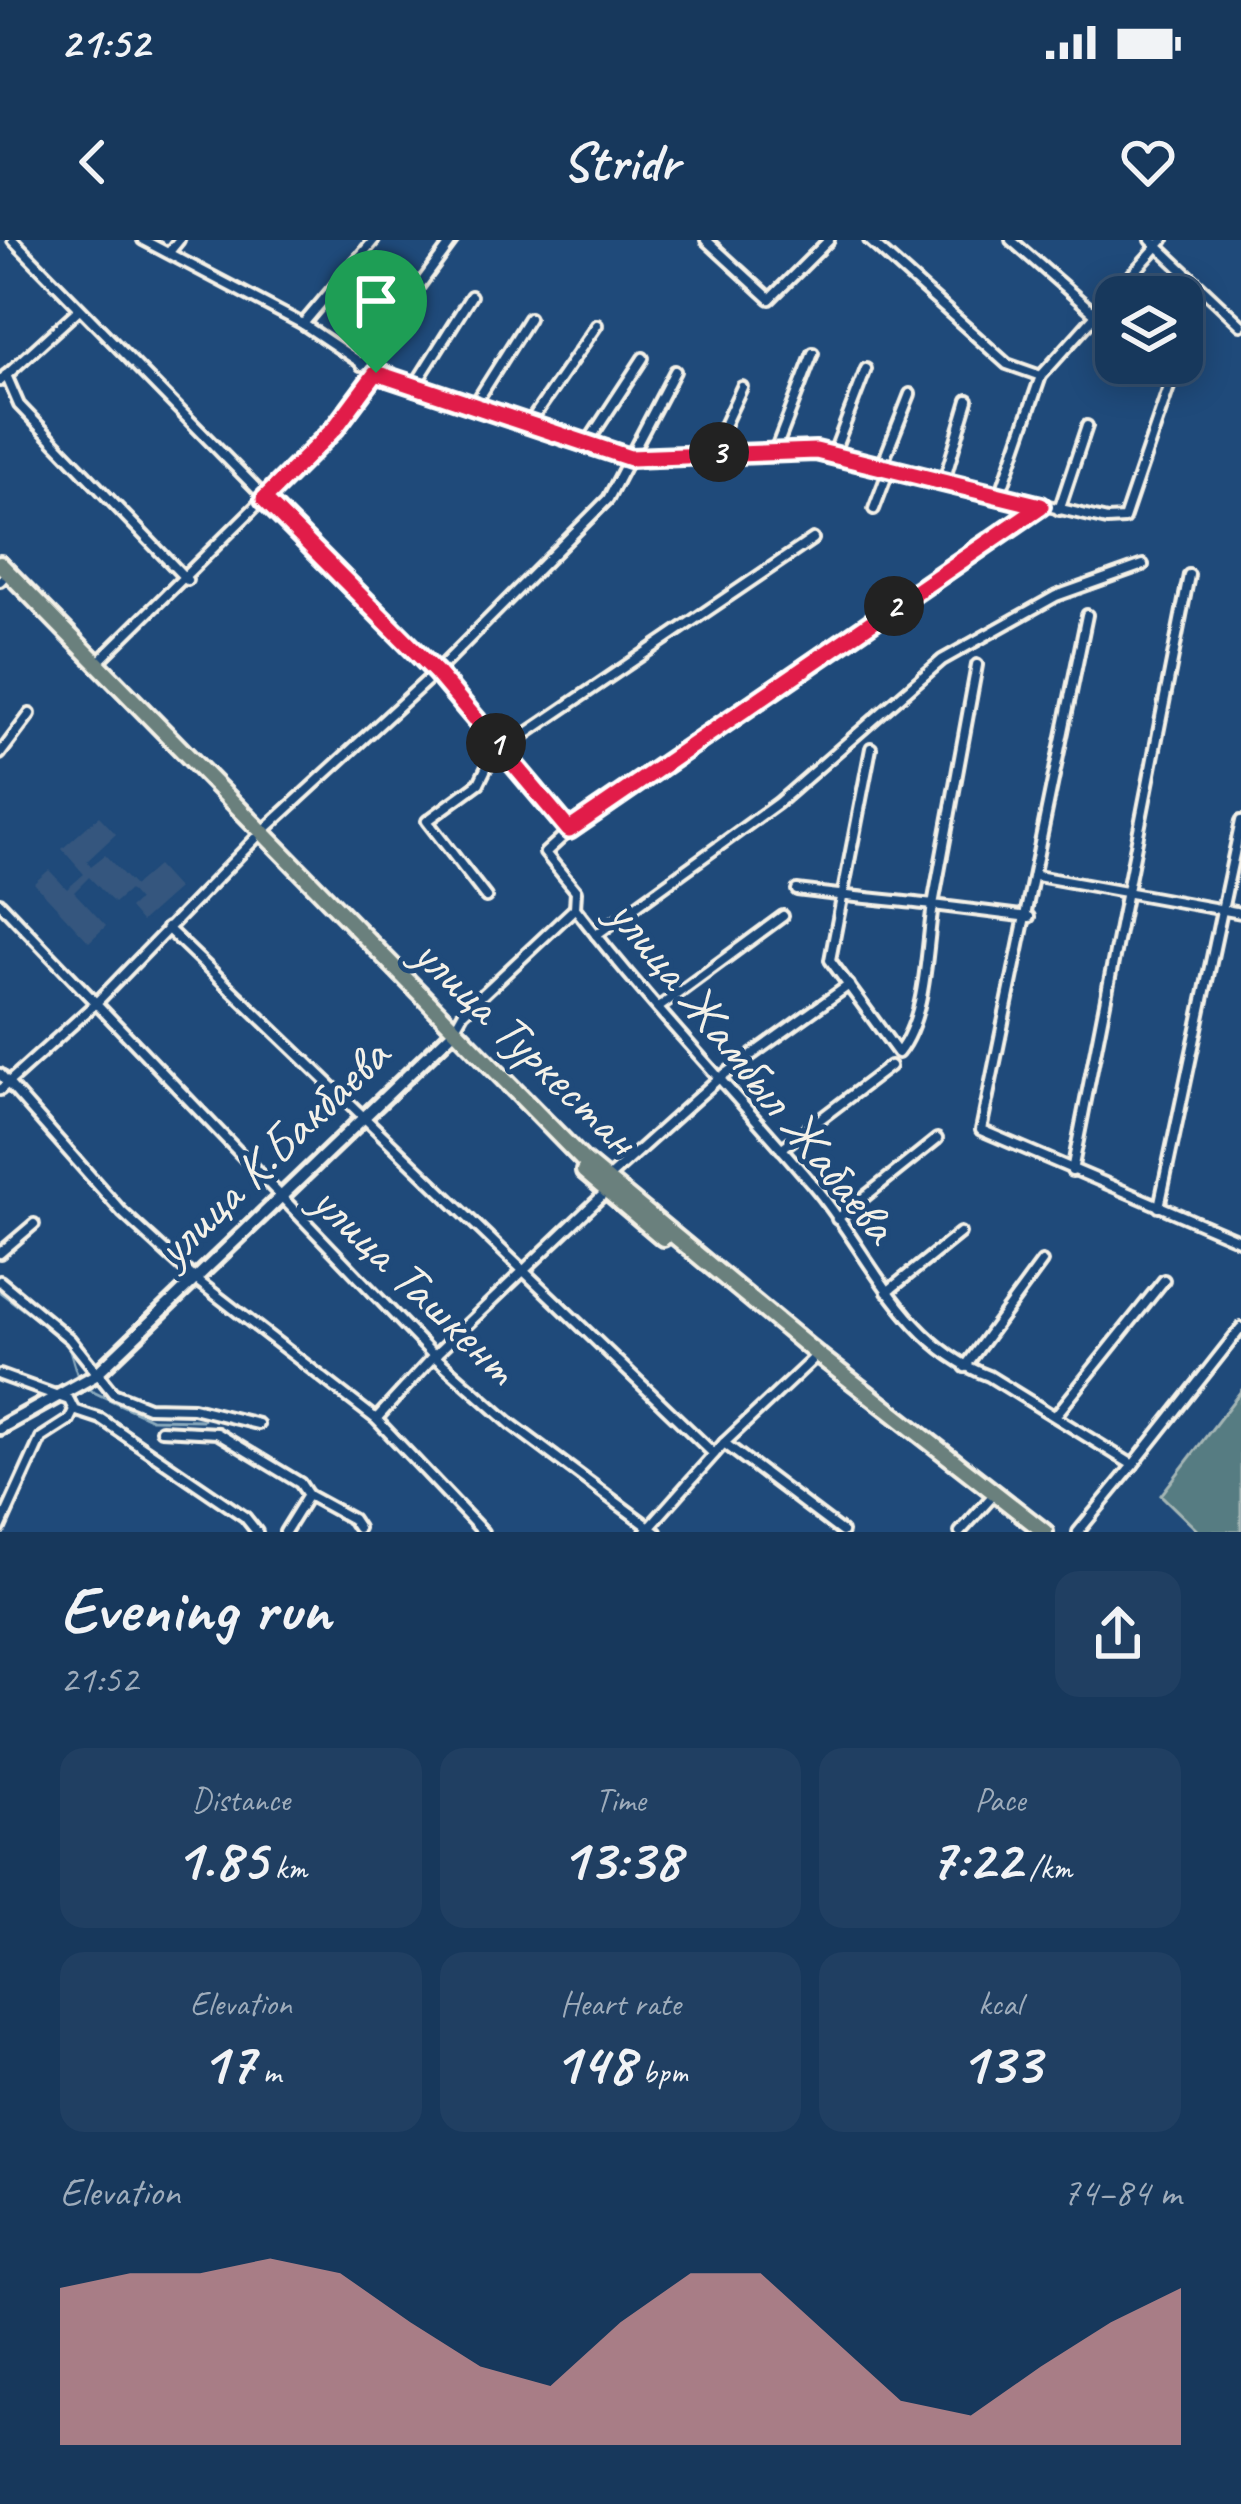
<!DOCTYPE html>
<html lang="en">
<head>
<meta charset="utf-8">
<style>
  body { margin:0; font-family:Caveat,sans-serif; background:#203f62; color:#f1f3f6; height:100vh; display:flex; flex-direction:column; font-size:45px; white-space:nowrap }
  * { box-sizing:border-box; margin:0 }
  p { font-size:39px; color:#9eacbb }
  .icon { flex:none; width:66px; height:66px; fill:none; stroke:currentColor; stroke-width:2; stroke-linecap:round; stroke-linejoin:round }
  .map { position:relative; height:1292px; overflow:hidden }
  .drawer { display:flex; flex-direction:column; background:#17385c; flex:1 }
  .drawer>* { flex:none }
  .tools { position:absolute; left:1095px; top:36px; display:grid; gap:24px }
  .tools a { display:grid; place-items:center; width:108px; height:108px; border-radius:24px; background:#17385c; box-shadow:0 6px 30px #0003,0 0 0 3px #365272; font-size:60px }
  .pin { position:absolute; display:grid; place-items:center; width:102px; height:102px; color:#fff; margin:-123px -51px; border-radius:50% 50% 50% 0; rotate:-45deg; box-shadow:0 0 12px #0007 }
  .pin .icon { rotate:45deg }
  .km { position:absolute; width:60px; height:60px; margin:-30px; border-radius:50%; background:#222; color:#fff; font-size:33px; line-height:60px; text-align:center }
  .round { display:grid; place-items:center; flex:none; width:126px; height:126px; border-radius:24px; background:#203f62 }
  .overview { display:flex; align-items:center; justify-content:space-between; height:204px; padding:0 60px }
  h1 { font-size:66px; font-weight:600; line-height:90px }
  .metrics { display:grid; grid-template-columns:repeat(3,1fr); gap:18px; height:204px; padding:12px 60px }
  .metrics div { display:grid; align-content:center; border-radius:24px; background:#203f62; text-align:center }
  .metrics b { font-size:60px; font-weight:600 }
  .metrics small { font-size:33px; font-weight:400 }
  .metrics p { font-size:33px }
  .chart { height:336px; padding:24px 60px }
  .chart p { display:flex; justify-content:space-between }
  .chart svg { width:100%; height:216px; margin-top:12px; fill:#e69b98; opacity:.7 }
  .status { display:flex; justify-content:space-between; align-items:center; height:84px; padding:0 60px; background:#17385c; direction:ltr }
  .status svg { height:33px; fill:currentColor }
  header { display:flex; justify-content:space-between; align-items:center; height:156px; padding:0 60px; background:#17385c; font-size:54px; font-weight:600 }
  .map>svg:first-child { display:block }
  .built { fill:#35577e }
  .green { fill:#567c82; stroke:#a5b6b5; stroke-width:3 }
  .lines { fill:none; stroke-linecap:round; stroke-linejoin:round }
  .stream { stroke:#8aaabd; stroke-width:3 }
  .street-casing { stroke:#f4f1e8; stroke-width:16 }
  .secondary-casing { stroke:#f4f1e8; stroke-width:20 }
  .highway-casing { stroke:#f4f1e8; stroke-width:22 }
  .street { stroke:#1f4a7a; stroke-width:8 }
  .secondary { stroke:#1f4a7a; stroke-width:10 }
  .highway { stroke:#6a807d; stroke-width:14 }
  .route-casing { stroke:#fff; stroke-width:24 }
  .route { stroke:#e11d48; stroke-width:15 }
  .labels { text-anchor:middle; stroke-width:10; stroke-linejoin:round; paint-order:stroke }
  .street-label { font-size:51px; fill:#f4f1e8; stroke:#1f4a7a }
</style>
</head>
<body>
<div class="status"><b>21:52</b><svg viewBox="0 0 49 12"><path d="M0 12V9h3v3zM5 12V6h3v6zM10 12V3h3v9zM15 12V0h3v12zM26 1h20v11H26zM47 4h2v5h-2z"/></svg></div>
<header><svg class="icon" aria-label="back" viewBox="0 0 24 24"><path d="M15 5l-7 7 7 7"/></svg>Stridr<svg class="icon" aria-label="heart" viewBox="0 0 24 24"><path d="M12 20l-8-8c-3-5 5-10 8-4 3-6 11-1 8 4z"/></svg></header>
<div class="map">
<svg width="1241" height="1292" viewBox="0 0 1241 1292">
  <rect width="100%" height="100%" fill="#1f4a7a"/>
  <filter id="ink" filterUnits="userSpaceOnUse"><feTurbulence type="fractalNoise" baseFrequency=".00833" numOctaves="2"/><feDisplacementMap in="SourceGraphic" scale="24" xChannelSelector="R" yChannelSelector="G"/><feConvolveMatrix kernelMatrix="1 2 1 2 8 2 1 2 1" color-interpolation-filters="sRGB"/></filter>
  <g filter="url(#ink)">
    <path class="built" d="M99,576L116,594L87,621L91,626L105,615L134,646L157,626L178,649L141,682L129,668L138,660L129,650L114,663L89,637L74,652L106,686L89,702L34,643L49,630L67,649L84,634L62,609Z"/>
    <path class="green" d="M1241,1151V1292H1199L1161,1255Z"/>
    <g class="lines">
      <g class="stream">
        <path d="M0,1052L68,1103L78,1137"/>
        <path d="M89,1150L151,1179L203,1180"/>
      </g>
      <defs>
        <g id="street">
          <path d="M13,0L436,432L570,590L545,613L576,651L575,668C649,764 734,852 813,945C869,1011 902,1104 989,1136L1133,1225L1078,1292"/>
          <path d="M143,0L303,84L376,133L630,217L816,211L1107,280L1124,279L1171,141L1151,123"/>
          <path d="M706,0L770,59L829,0"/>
          <path d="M869,0L1007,124L1041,136"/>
          <path d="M1011,0L1116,92"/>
          <path d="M1151,0L1241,85"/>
          <path d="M170,11L179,0"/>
          <path d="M303,84L374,0"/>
          <path d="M361,125L453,0"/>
          <path d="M6,135L19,165L187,340"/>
          <path d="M0,141L77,71"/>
          <path d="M415,145L471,56"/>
          <path d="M475,164L529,78"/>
          <path d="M530,182L597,85"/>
          <path d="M588,202L643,118"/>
          <path d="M712,211L742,147"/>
          <path d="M775,211L813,113"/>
          <path d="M833,215L866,129"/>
          <path d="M882,225L910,154"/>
          <path d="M944,241L968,160"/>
          <path d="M1000,255L1041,136L1163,0"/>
          <path d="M874,269L890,227"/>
          <path d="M1059,270L1087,186"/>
          <path d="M0,341L2,339"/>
          <path d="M1087,375L981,890L1241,1001"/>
          <path d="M98,422L335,188L376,133"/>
          <path d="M977,425L933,665L1029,677"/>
          <path d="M502,510L813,299"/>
          <path d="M0,514L30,474"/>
          <path d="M570,590L1041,265"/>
          <path d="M262,592L436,432L608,259L675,131"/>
          <path d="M1037,636L1241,673"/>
          <path d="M797,650C842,656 888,660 933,665C926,709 927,777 898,813L830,720L871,508"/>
          <path d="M486,657L427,581L479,543L497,506"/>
          <path d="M0,663L434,1116L511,1184L656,1292"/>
          <path d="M167,688L714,1214"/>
          <path d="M596,695L778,563L942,420L1056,356L1143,325"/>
          <path d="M658,768L783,676"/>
          <path d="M454,789L463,773L575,668"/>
          <path d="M0,834L122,972L194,1038L376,1179L483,1292"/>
          <path d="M0,850L95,764L255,599"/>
          <path d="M781,909L890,826"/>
          <path d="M1072,931L1189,335"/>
          <path d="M608,938L718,839L849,745"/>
          <path d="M1159,967L1241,581"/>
          <path d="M837,979L937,899"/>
          <path d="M0,1013L34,984"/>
          <path d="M0,1041L70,1099L113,1153L148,1167L193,1168L258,1184"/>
          <path d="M887,1052L960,993"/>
          <path d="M965,1127L1042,1022"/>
          <path d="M0,1135L69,1160L74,1170L69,1180L41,1198L0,1288"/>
          <path d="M74,1170L101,1179L245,1277L257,1292"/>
          <path d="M1056,1175L1164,1040"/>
          <path d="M377,1178L434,1116L606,952"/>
          <path d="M161,1190L217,1193L300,1243L308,1255"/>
          <path d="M724,1203L842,1292"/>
          <path d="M1133,1225L1241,1088"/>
          <path d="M285,1292L308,1255L352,1279L358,1288"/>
          <path d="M645,1292L724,1203L812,1120"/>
          <path d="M960,1292L990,1259"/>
        </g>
        <path id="secondary" d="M0,1188L94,1136L454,791"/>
        <g id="highway">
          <path d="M0,324L582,919L817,1114L1045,1292"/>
          <path d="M584,931L663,998"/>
        </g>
      </defs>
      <use href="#street" class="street-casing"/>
      <use href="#secondary" class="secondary-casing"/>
      <use href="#highway" class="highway-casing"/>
      <use href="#street" class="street"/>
      <use href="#secondary" class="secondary"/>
      <use href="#highway" class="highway"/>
    </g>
  </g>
  <g class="lines" filter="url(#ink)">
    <defs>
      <path id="route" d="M376,133L630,218L816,211L1041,266L569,590L436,432L264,259L335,188Z"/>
    </defs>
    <use href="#route" class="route-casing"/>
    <use href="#route" class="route"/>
  </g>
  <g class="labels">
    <g class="street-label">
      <text transform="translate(527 805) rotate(44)" y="18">улица Туркестан</text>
      <text transform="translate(754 829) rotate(51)" y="18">улица Жамбыл Жабаева</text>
      <text transform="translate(271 911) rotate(-44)" y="18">улица К.Бакбаева</text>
      <text transform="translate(416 1043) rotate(44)" y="18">улица Ташкент</text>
    </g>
  </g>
</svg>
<div class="tools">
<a><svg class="icon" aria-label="layers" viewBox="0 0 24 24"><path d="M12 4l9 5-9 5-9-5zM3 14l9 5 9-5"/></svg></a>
</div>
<div class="pin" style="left:376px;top:133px;background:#1e9e55"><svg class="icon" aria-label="arrive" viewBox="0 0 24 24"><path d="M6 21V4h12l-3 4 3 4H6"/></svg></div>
<b class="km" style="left:496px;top:503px">1</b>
<b class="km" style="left:894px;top:366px">2</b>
<b class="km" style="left:719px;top:212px">3</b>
</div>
<section class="drawer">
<div class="overview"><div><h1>Evening run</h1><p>21:52</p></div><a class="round"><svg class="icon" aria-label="share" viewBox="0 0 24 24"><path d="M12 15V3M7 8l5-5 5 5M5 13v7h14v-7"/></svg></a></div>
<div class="metrics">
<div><p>Distance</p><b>1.85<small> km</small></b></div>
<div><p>Time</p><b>13:38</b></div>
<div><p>Pace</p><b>7:22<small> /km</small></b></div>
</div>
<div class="metrics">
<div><p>Elevation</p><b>17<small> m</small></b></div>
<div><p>Heart rate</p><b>148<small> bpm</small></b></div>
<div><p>kcal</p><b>133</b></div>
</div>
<div class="chart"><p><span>Elevation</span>74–84 m</p>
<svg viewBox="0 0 160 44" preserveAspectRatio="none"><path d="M0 44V12L10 9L20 9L30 6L40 9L50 19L60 28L70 32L80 19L90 9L100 9L110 22L120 35L130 38L140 28L150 19L160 12V44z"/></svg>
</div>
</section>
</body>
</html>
